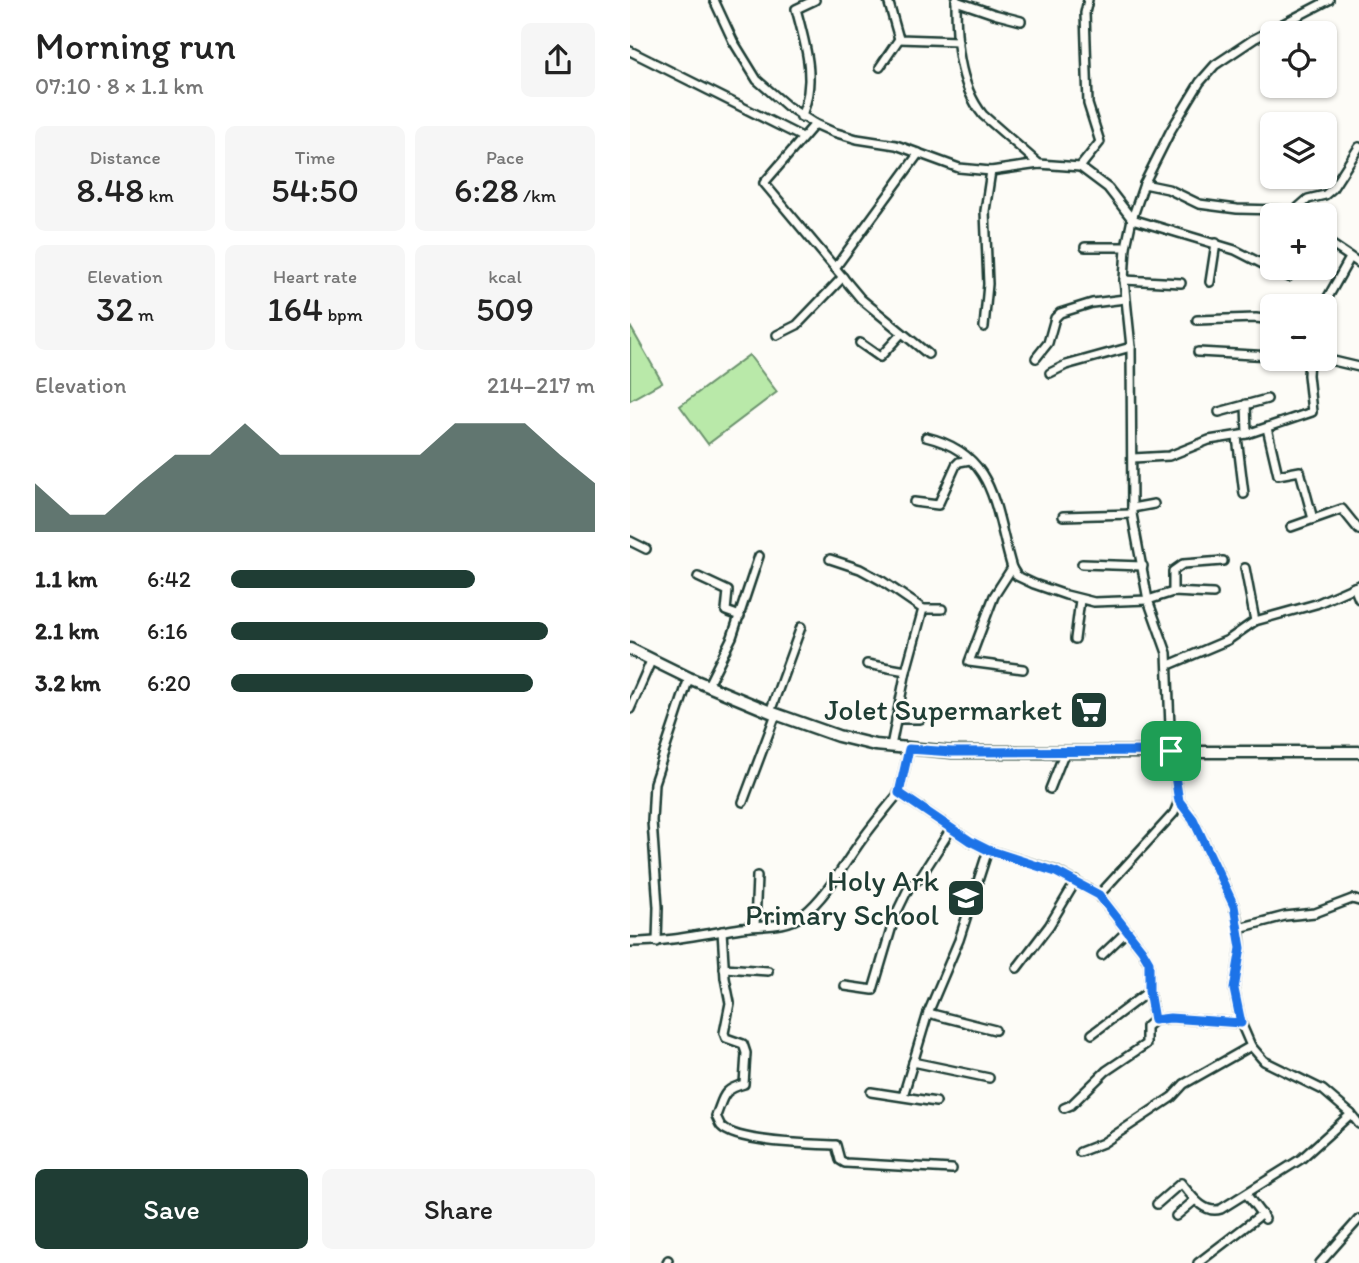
<!DOCTYPE html>
<html lang="en">
<head>
<meta charset="utf-8">
<style>
  body { margin:0; font-family:Itim,sans-serif; background:#f6f6f6; color:#222; height:100vh; display:flex; flex-direction:column; font-size:26px; white-space:nowrap }
  * { box-sizing:border-box; margin:0 }
  p { font-size:23px; color:#767676 }
  .icon { flex:none; width:38px; height:38px; fill:none; stroke:currentColor; stroke-width:2; stroke-linecap:round; stroke-linejoin:round }
  .map { position:relative; flex:1; overflow:hidden }
  .sheet { display:flex; flex-direction:column; background:#fff; width:630px }
  .sheet>* { flex:none }
  .buttons { position:absolute; left:630px; top:21px; display:grid; gap:14px }
  .buttons a { display:grid; place-items:center; width:77px; height:77px; border-radius:10px; background:#fff; box-shadow:0 2px 5px #0004; font-size:35px }
  .pin { position:absolute; display:grid; place-items:center; width:60px; height:60px; color:#fff; margin:-30px; border-radius:14px; box-shadow:0 4px 10px #0006 }
  .round { display:grid; place-items:center; flex:none; width:74px; height:74px; border-radius:10px; background:#f6f6f6 }
  .summary { display:flex; align-items:center; justify-content:space-between; height:119px; padding:0 35px }
  h1 { font-size:38px; font-weight:600; line-height:52px }
  .stats { display:grid; grid-template-columns:repeat(3,1fr); gap:10px; height:119px; padding:7px 35px }
  .stats div { display:grid; align-content:center; border-radius:10px; background:#f6f6f6; text-align:center }
  .stats b { font-size:35px; font-weight:600 }
  .stats small { font-size:19px; font-weight:400 }
  .stats p { font-size:19px }
  .chart { height:196px; padding:14px 35px }
  .chart p { display:flex; justify-content:space-between }
  .chart svg { width:100%; height:126px; margin-top:7px; fill:#1f3d34; opacity:.7 }
  .action { display:flex; gap:14px; margin-top:auto; padding:14px 35px }
  .action a { flex:1; height:80px; border-radius:10px; background:#1f3d34; color:#fff; font-size:28px; font-weight:600; line-height:80px; text-align:center }
  .action a+a { background:#f6f6f6; color:#222 }
  ul { padding:0 35px; list-style:none; font-size:23px }
  li { display:grid; grid-template-columns:112px 84px 1fr; align-items:center; height:52px }
  li i { height:18px; border-radius:9px; background:#1f3d34 }
  main { display:flex; flex:1; min-height:0 }
  .map>svg:first-child { display:block }
  .green { fill:#b9e9a9; stroke:#6c936e; stroke-width:2 }
  .lines { fill:none; stroke-linecap:round; stroke-linejoin:round }
  .minor-casing { stroke:#1f3d34; stroke-width:12 }
  .major-casing { stroke:#1f3d34; stroke-width:15 }
  .minor { stroke:#fdfcf7; stroke-width:7 }
  .major { stroke:#fdfcf7; stroke-width:10 }
  .route-casing { stroke:#fff; stroke-width:14 }
  .route { stroke:#1a73e8; stroke-width:9 }
  .labels { text-anchor:middle; stroke-width:5; stroke-linejoin:round; paint-order:stroke }
  .poi-label { font-size:30px; fill:#1f3d34; stroke:#fdfcf7; text-anchor:end }
</style>
</head>
<body>
<main>
<section class="sheet">
<div class="summary"><div><h1>Morning run</h1><p>07:10 · 8 × 1.1 km</p></div><a class="round"><svg class="icon" aria-label="share" viewBox="0 0 24 24"><path d="M12 15V3M7 8l5-5 5 5M5 13v7h14v-7"/></svg></a></div>
<div class="stats">
<div><p>Distance</p><b>8.48<small> km</small></b></div>
<div><p>Time</p><b>54:50</b></div>
<div><p>Pace</p><b>6:28<small> /km</small></b></div>
</div>
<div class="stats">
<div><p>Elevation</p><b>32<small> m</small></b></div>
<div><p>Heart rate</p><b>164<small> bpm</small></b></div>
<div><p>kcal</p><b>509</b></div>
</div>
<div class="chart"><p><span>Elevation</span>214–217 m</p>
<svg viewBox="0 0 160 44" preserveAspectRatio="none"><path d="M0 44V27L10 38L20 38L30 27L40 17L50 17L60 6L70 17L80 17L90 17L100 17L110 17L120 6L130 6L140 6L150 17L160 27V44z"/></svg>
</div>
<ul>
<li><b>1.1 km</b>6:42<i style="width:67%"></i></li>
<li><b>2.1 km</b>6:16<i style="width:87%"></i></li>
<li><b>3.2 km</b>6:20<i style="width:83%"></i></li>
</ul>
<div class="action"><a>Save</a><a>Share</a></div>
</section>
<div class="map">
<svg width="729" height="1263" viewBox="0 0 729 1263">
  <rect width="100%" height="100%" fill="#fdfcf7"/>
  <filter id="ink" filterUnits="userSpaceOnUse"><feTurbulence type="fractalNoise" baseFrequency=".0143" numOctaves="2"/><feDisplacementMap in="SourceGraphic" scale="14" xChannelSelector="R" yChannelSelector="G"/><feConvolveMatrix kernelMatrix="1 2 1 2 8 2 1 2 1" color-interpolation-filters="sRGB"/></filter>
  <g filter="url(#ink)">
    <g class="green">
      <path d="M0,326L32,382L0,400Z"/>
      <path d="M119,355L147,392L78,444L50,406Z"/>
    </g>
    <g class="lines">
      <defs>
        <g id="minor">
          <path d="M84,0L103,41L127,80L157,106L185,124L203,132L227,139L266,145L329,168L361,171L409,164L450,167L478,188L502,219L605,250L658,277"/>
          <path d="M258,0L269,39L328,41"/>
          <path d="M326,0C326,38 328,84 353,115L409,164"/>
          <path d="M699,0L624,39L585,65L570,82L541,130L514,184L502,219L496,247L494,280L501,347L502,514L518,600L537,653L541,751L549,801L563,819L587,869L604,906L609,928L611,948L604,989L611,1023L621,1046L634,1061L693,1090L721,1114L729,1124"/>
          <path d="M326,1L364,14L391,21"/>
          <path d="M0,51L172,137"/>
          <path d="M250,67L269,39"/>
          <path d="M171,117C187,81 176,46 166,9L185,0"/>
          <path d="M185,124L134,183L231,299L298,354"/>
          <path d="M450,167L470,142L458,104L455,13L458,0"/>
          <path d="M514,184L538,189L569,204L607,209L654,210L665,215"/>
          <path d="M662,213L678,199L695,195L702,189L729,147"/>
          <path d="M695,240L729,263"/>
          <path d="M455,247H496"/>
          <path d="M205,268L289,153"/>
          <path d="M494,280L551,283"/>
          <path d="M580,282L586,243"/>
          <path d="M693,306L720,258"/>
          <path d="M567,320L626,318L642,320"/>
          <path d="M354,327L358,284L355,211L361,171"/>
          <path d="M147,335L167,325L213,277"/>
          <path d="M230,343L250,357L272,333"/>
          <path d="M568,352L642,356"/>
          <path d="M406,358L418,343L425,318L430,313L462,303L495,299"/>
          <path d="M695,359L729,367"/>
          <path d="M420,373L436,365L501,347"/>
          <path d="M616,404L617,434"/>
          <path d="M589,412L637,399"/>
          <path d="M637,428L648,475L670,471L683,519"/>
          <path d="M296,437C367,454 364,509 382,568L387,576L404,584L436,595L464,602L518,600L543,592L583,594"/>
          <path d="M607,437L614,494"/>
          <path d="M503,458L539,456L579,440L617,434L682,412L678,375L679,359"/>
          <path d="M284,502L308,505L326,465L329,462L340,460"/>
          <path d="M502,508L524,504"/>
          <path d="M433,516L502,514"/>
          <path d="M661,527L712,509L729,530"/>
          <path d="M0,541L16,549"/>
          <path d="M200,559L230,569L252,581L293,609H312"/>
          <path d="M452,564L513,566"/>
          <path d="M382,568L364,596L339,662L393,669"/>
          <path d="M615,568L625,621"/>
          <path d="M68,577L98,591L96,611L110,616"/>
          <path d="M724,587L729,599"/>
          <path d="M543,592V571L553,564L593,561"/>
          <path d="M445,639L450,600"/>
          <path d="M237,664L276,671"/>
          <path d="M539,665L598,640L625,621L686,604L729,585"/>
          <path d="M78,685L102,637L129,556"/>
          <path d="M0,709L21,661"/>
          <path d="M140,712L171,627"/>
          <path d="M266,719H290"/>
          <path d="M261,746L276,671L293,609"/>
          <path d="M279,749L269,793L340,841L358,850L426,871L469,895L512,950L519,963V991L524,1020"/>
          <path d="M420,789L435,751"/>
          <path d="M113,802L146,714"/>
          <path d="M469,895L544,813L549,801"/>
          <path d="M125,926L127,876"/>
          <path d="M609,928L655,916L685,913L722,899L729,901"/>
          <path d="M92,931L95,978L100,1003L94,1033L96,1038L113,1044L116,1053L114,1084C92,1090 94,1096 86,1116C88,1120 89,1123 91,1126C106,1143 183,1144 206,1145L210,1160L215,1163L322,1169"/>
          <path d="M0,942C38,942 74,934 111,928C132,925 156,928 173,915C195,897 210,871 226,848C239,829 254,811 269,793"/>
          <path d="M27,942L28,907L22,821L24,783L59,678"/>
          <path d="M472,955L496,932"/>
          <path d="M94,968L138,971"/>
          <path d="M387,968L419,926L446,881"/>
          <path d="M215,986L243,990L265,916L280,885L289,879L321,829"/>
          <path d="M298,1013L365,1030"/>
          <path d="M462,1034L519,991"/>
          <path d="M283,1062L359,1078"/>
          <path d="M241,1092L306,1102"/>
          <path d="M273,1096L298,1013L329,940L358,850"/>
          <path d="M434,1108L441,1105L476,1071L516,1044V1027L524,1020L540,1018L611,1023"/>
          <path d="M450,1152L473,1143L542,1097L554,1084L621,1046"/>
          <path d="M617,1195L635,1219"/>
          <path d="M527,1204L551,1183C561,1195 574,1215 591,1209L671,1159L721,1114"/>
          <path d="M546,1216L565,1200"/>
          <path d="M37,1263L38,1260"/>
          <path d="M568,1263L632,1214"/>
          <path d="M690,1263L729,1219"/>
        </g>
        <path id="major" d="M0,649L59,678L143,713L208,736L245,745L322,752H729"/>
      </defs>
      <use href="#minor" class="minor-casing"/>
      <use href="#major" class="major-casing"/>
      <use href="#minor" class="minor"/>
      <use href="#major" class="major"/>
    </g>
  </g>
  <g class="lines" filter="url(#ink)">
    <defs>
      <path id="route" d="M279,749L322,752L541,751L549,801L563,819L604,906L611,948L604,989L611,1023L540,1018L524,1020L519,991V962L512,950L469,895L426,872L358,850L340,841L269,793Z"/>
    </defs>
    <use href="#route" class="route-casing"/>
    <use href="#route" class="route"/>
  </g>
  <defs>
    <symbol id="supermarket-square" viewBox="-11 -11 22 22"><rect x="-9" y="-9" width="18" height="18" rx="4" fill="#1f3d34" stroke="#fdfcf7"/><path d="M-6-5.5h2.5l.6 2H6L4.5 2H-2.5L-4.4-4H-6ZM-1.5 3.2a1.3 1.3 0 1 0 .1 0ZM3 3.2a1.3 1.3 0 1 0 .1 0Z" fill="#fff"/></symbol>
    <symbol id="school-square" viewBox="-11 -11 22 22"><rect x="-9" y="-9" width="18" height="18" rx="4" fill="#1f3d34" stroke="#fdfcf7"/><path d="M0-5L7-2L0 1L-7-2ZM-4 1L0 2.5L4 1V4Q0 6-4 4Z" fill="#fff"/></symbol>
  </defs>
  <g fill-rule="evenodd">
    <use href="#supermarket-square" x="437" y="688" width="44" height="44"/>
    <use href="#school-square" x="314" y="876" width="44" height="44"/>
  </g>
  <g class="labels">
    <g class="poi-label">
      <text x="432" y="720">Jolet Supermarket</text>
      <text x="309" y="891">Holy Ark<tspan x="309" dy="34">Primary School</tspan></text>
    </g>
  </g>
</svg>
<div class="buttons">
<a><svg class="icon" aria-label="locate" viewBox="0 0 24 24"><circle cx="12" cy="12" r="6"/><path d="M12 2v4M12 18v4M2 12h4M18 12h4"/></svg></a>
<a><svg class="icon" aria-label="layers" viewBox="0 0 24 24"><path d="M12 4l9 5-9 5-9-5zM3 14l9 5 9-5"/></svg></a>
<a>+</a>
<a>−</a>
</div>
<div class="pin" style="left:541px;top:751px;background:#1e9e55"><svg class="icon" aria-label="arrive" viewBox="0 0 24 24"><path d="M6 21V4h12l-3 4 3 4H6"/></svg></div>
</div>
</main>
</body>
</html>
